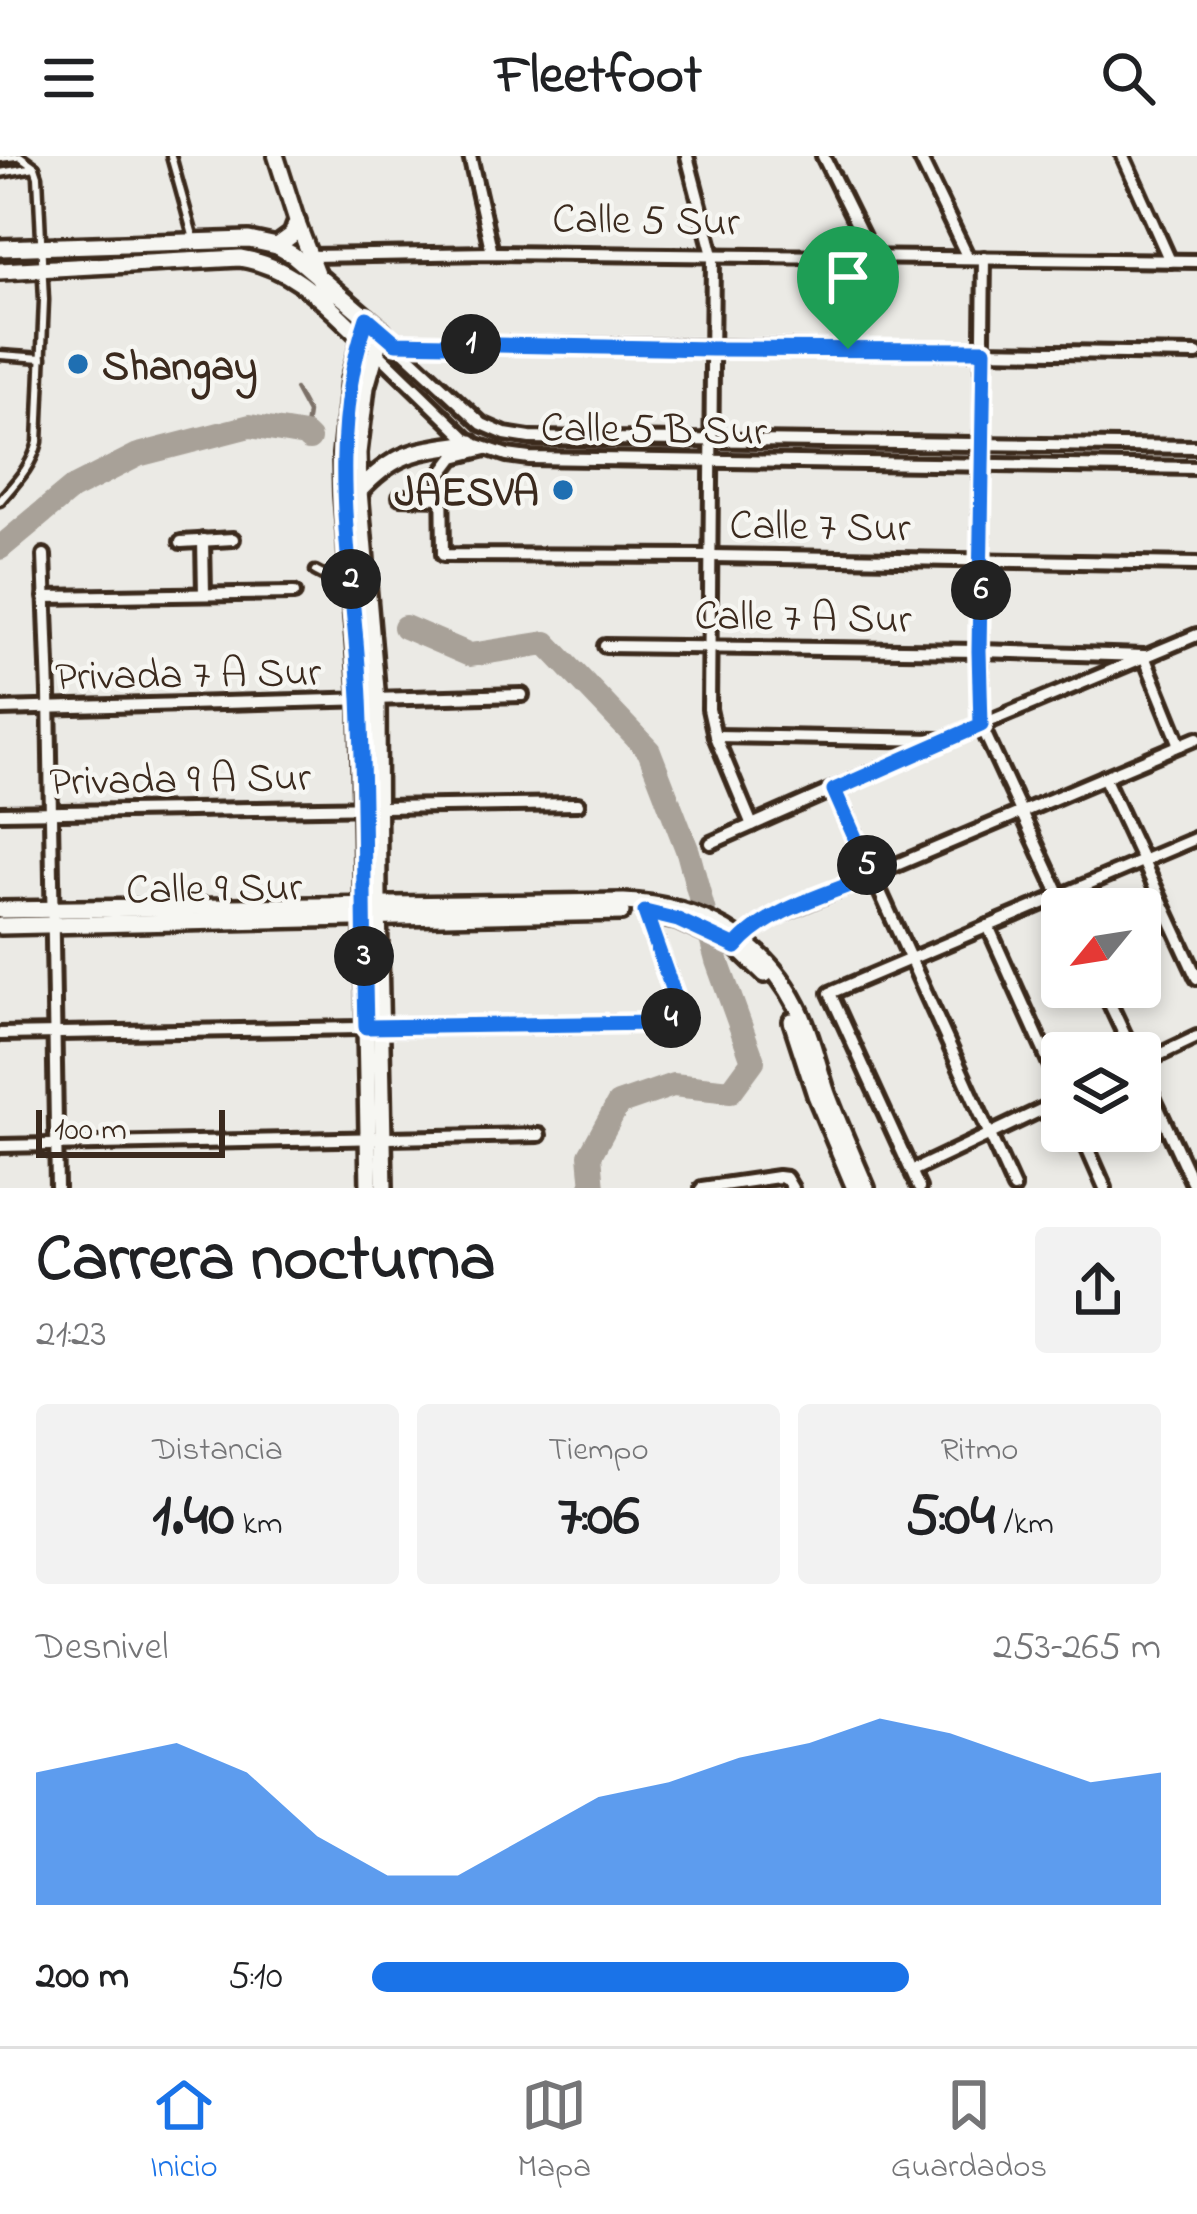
<!DOCTYPE html>
<html lang="es">
<head>
<meta charset="utf-8">
<style>
  body { margin:0; font-family:"Indie Flower",sans-serif; background:#f2f2f2; color:#202124; height:100vh; display:flex; flex-direction:column; font-size:45px; white-space:nowrap }
  * { box-sizing:border-box; margin:0 }
  p { font-size:39px; color:#757577 }
  .icon { flex:none; width:66px; height:66px; fill:none; stroke:currentColor; stroke-width:2; stroke-linecap:round; stroke-linejoin:round }
  .map { position:relative; height:1032px; overflow:hidden }
  .sheet { display:flex; flex-direction:column; background:#fff; flex:1 }
  .sheet>* { flex:none }
  .needle { width:78px; rotate:240deg }
  .controls { position:absolute; left:1041px; top:732px; display:grid; gap:24px }
  .controls a { display:grid; place-items:center; width:120px; height:120px; border-radius:12px; background:#fff; box-shadow:0 6px 18px #0003; font-size:60px }
  .scale { position:absolute; left:36px; bottom:30px; width:189px; box-sizing:border-box; padding-left:12px; border:6px solid #3b2a1e; border-top:0; font-size:33px; line-height:42px; white-space:nowrap; color:#3b2a1e; -webkit-text-stroke:9px #f6f6f2; paint-order:stroke }
  .pin { position:absolute; display:grid; place-items:center; width:102px; height:102px; color:#fff; margin:-123px -51px; border-radius:50% 50% 50% 0; rotate:-45deg; box-shadow:0 0 12px #0007 }
  .pin .icon { rotate:45deg }
  .km { position:absolute; width:60px; height:60px; margin:-30px; border-radius:50%; background:#222; color:#fff; font-size:33px; line-height:60px; text-align:center }
  .round { display:grid; place-items:center; flex:none; width:126px; height:126px; border-radius:12px; background:#f2f2f2 }
  .headline { display:flex; align-items:center; justify-content:space-between; height:204px; padding:0 36px }
  h1 { font-size:66px; font-weight:800; line-height:90px }
  .stats { display:grid; grid-template-columns:repeat(3,1fr); gap:18px; height:204px; padding:12px 36px }
  .stats div { display:grid; align-content:center; border-radius:12px; background:#f2f2f2; text-align:center }
  .stats b { font-size:60px; font-weight:800 }
  .stats small { font-size:33px; font-weight:400 }
  .stats p { font-size:33px }
  .chart { height:336px; padding:24px 36px }
  .chart p { display:flex; justify-content:space-between }
  .chart svg { width:100%; height:216px; margin-top:12px; fill:#1a73e8; opacity:.7 }
  ul { padding:0 36px; list-style:none; font-size:39px }
  li { display:grid; grid-template-columns:192px 144px 1fr; align-items:center; height:90px }
  li i { height:30px; border-radius:15px; background:#1a73e8 }
  header { display:flex; justify-content:space-between; align-items:center; height:156px; padding:0 36px; background:#fff; font-size:54px; font-weight:800 }
  .tabs { display:flex; justify-content:space-around; align-items:center; height:168px; border-top:3px solid #e0e0e0; background:#fff; font-size:33px; color:#757577 }
  .tabs a { display:grid; justify-items:center; gap:6px }
  .tabs .selected { color:#1a73e8 }
  .map>svg:first-child { display:block }
  .lines { fill:none; stroke-linecap:round; stroke-linejoin:round }
  .stream { stroke:#7c7167; stroke-width:4.5 }
  .river { stroke:#a8a198; stroke-width:24 }
  .service-casing { stroke:#3b2a1e; stroke-width:15 }
  .minor-casing { stroke:#3b2a1e; stroke-width:20 }
  .tertiary-casing { stroke:#3b2a1e; stroke-width:22 }
  .secondary-casing { stroke:#3b2a1e; stroke-width:24 }
  .service { stroke:#f6f6f2; stroke-width:6 }
  .minor { stroke:#f6f6f2; stroke-width:10 }
  .tertiary { stroke:#f6f6f2; stroke-width:14 }
  .secondary { stroke:#f6f6f2; stroke-width:15 }
  .route-casing { stroke:#fff; stroke-width:24 }
  .route { stroke:#1a73e8; stroke-width:15 }
  .poi-dot { fill:#1f6fb2; stroke:#f6f6f2; stroke-width:4.5 }
  .labels { text-anchor:middle; stroke-width:9; stroke-linejoin:round; paint-order:stroke }
  .street-label { font-size:42px; fill:#3b2a1e; stroke:#f6f6f2 }
  .poi-label { font-size:42px; font-weight:bold; fill:#3b2a1e; stroke:#f6f6f2; text-anchor:start }
</style>
</head>
<body>
<header><svg class="icon" aria-label="menu" viewBox="0 0 24 24"><path d="M4 6h16M4 12h16M4 18h16"/></svg>Fleetfoot<svg class="icon" aria-label="search" viewBox="0 0 24 24"><circle cx="10" cy="10" r="6"/><path d="M15 15l6 6"/></svg></header>
<div class="map">
<svg width="1197" height="1032" viewBox="0 0 1197 1032">
  <rect width="100%" height="100%" fill="#ebeae5"/>
  <filter id="ink" filterUnits="userSpaceOnUse"><feTurbulence type="fractalNoise" baseFrequency=".00833" numOctaves="2"/><feDisplacementMap in="SourceGraphic" scale="24" xChannelSelector="R" yChannelSelector="G"/><feConvolveMatrix kernelMatrix="1 2 1 2 8 2 1 2 1" color-interpolation-filters="sRGB"/></filter>
  <g filter="url(#ink)">
    <g class="lines">
      <path class="stream" d="M295,233L308,257L305,279"/>
      <g class="river">
        <path d="M0,392L71,333L138,299L250,270L305,279L309,283"/>
        <path d="M405,471L470,499L546,487L649,595L688,696L717,805L753,905L731,935L673,929L618,948L590,999L593,1032"/>
      </g>
      <defs>
        <g id="service">
          <path d="M20,0L35,11"/>
          <path d="M171,0L194,83"/>
          <path d="M0,2L16,0"/>
          <path d="M0,17L35,11L38,20L44,144L38,286C32,310 16,326 0,345"/>
          <path d="M0,199L42,202"/>
          <path d="M315,415L349,433"/>
        </g>
        <g id="minor">
          <path d="M470,0L492,97"/>
          <path d="M687,0L713,99L709,553L715,580L752,669"/>
          <path d="M823,0L873,101"/>
          <path d="M919,0L968,102"/>
          <path d="M1123,0L1170,105"/>
          <path d="M310,100L492,97L1197,105"/>
          <path d="M984,102L979,495L981,569L1066,753"/>
          <path d="M382,175L482,268L505,278L530,282L1197,291"/>
          <path d="M396,187L1197,198"/>
          <path d="M376,195L471,287L507,299L529,302L1197,312"/>
          <path d="M486,293L454,301L442,317L443,399L712,400L1197,408"/>
          <path d="M400,341L443,342"/>
          <path d="M203,384L204,438"/>
          <path d="M181,386L233,383"/>
          <path d="M44,399L49,537L57,1032"/>
          <path d="M45,441L294,437"/>
          <path d="M605,490L979,495L1144,500L1180,589"/>
          <path d="M0,553L522,539"/>
          <path d="M715,580L939,584"/>
          <path d="M1104,621L1197,822"/>
          <path d="M834,634L1014,1032"/>
          <path d="M0,657L578,648"/>
          <path d="M711,687L945,584L1197,479"/>
          <path d="M988,770L1062,935"/>
          <path d="M737,790L760,769L776,760L1197,582"/>
          <path d="M1102,831L1133,897"/>
          <path d="M0,878L658,867C673,862 677,856 675,841L643,746"/>
          <path d="M1140,908L1197,881"/>
          <path d="M1140,913L1195,1032"/>
          <path d="M1080,975L1105,1032"/>
          <path d="M0,990L539,979"/>
          <path d="M912,1015L1062,944"/>
          <path d="M702,1032L778,1021L786,1022L792,1032"/>
          <path d="M919,1032L830,837L1197,682"/>
        </g>
        <path id="tertiary" d="M276,0L297,66L330,152"/>
        <g id="secondary">
          <path d="M277,90L292,79L297,66"/>
          <path d="M0,92L249,84L277,90L293,99L382,175L366,231L358,297L359,335L377,545L378,749L384,1032"/>
          <path d="M0,115L240,102C295,111 326,148 365,185"/>
          <path d="M367,162L350,224L342,298L343,339L360,545L369,1032"/>
          <path d="M359,335C397,294 418,295 471,287"/>
          <path d="M0,754L624,746C698,749 763,783 797,850C811,877 817,909 827,938C839,970 853,1001 866,1032"/>
          <path d="M662,761L678,764L737,791L765,818"/>
          <path d="M0,770L621,756"/>
          <path d="M792,865L816,939L855,1032"/>
        </g>
      </defs>
      <use href="#service" class="service-casing"/>
      <use href="#minor" class="minor-casing"/>
      <use href="#tertiary" class="tertiary-casing"/>
      <use href="#secondary" class="secondary-casing"/>
      <use href="#service" class="service"/>
      <use href="#minor" class="minor"/>
      <use href="#tertiary" class="tertiary"/>
      <use href="#secondary" class="secondary"/>
    </g>
  </g>
  <g class="lines" filter="url(#ink)">
    <defs>
      <path id="route" d="M367,162L396,187L712,193L984,194L979,495L981,569L834,634L872,720C829,738 766,754 736,791L678,764L645,756L675,841C677,856 673,862 658,867L366,871C363,761 365,651 360,542C354,411 323,291 367,162Z"/>
    </defs>
    <use href="#route" class="route-casing"/>
    <use href="#route" class="route"/>
  </g>
  <g class="poi-dot">
    <circle cx="78" cy="208" r="12"/>
    <circle cx="563" cy="334" r="12"/>
  </g>
  <g class="labels">
    <g class="street-label">
      <text transform="translate(646 62) rotate(1)" y="15">Calle 5 Sur</text>
      <text transform="translate(654 271) rotate(1)" y="15">Calle 5 B Sur</text>
      <text transform="translate(820 368) rotate(1)" y="15">Calle 7 Sur</text>
      <text transform="translate(803 459) rotate(1)" y="15">Calle 7 A Sur</text>
      <text transform="translate(188 516) rotate(-1)" y="15">Privada 7 A Sur</text>
      <text transform="translate(180 621) rotate(-1)" y="15">Privada 9 A Sur</text>
      <text transform="translate(214 730) rotate(-1)" y="15">Calle 9 Sur</text>
    </g>
    <g class="poi-label">
      <text x="102" y="223">Shangay</text>
      <text x="539" y="349" text-anchor="end">JAESVA</text>
    </g>
  </g>
</svg>
<div class="controls">
<a><svg class="needle" viewBox="-14 -14 28 28"><path d="M0-13l5 13h-10z" fill="#e53935"/><path d="M0 13l5-13h-10z" fill="#757577"/></svg></a>
<a><svg class="icon" aria-label="layers" viewBox="0 0 24 24"><path d="M12 4l9 5-9 5-9-5zM3 14l9 5 9-5"/></svg></a>
</div>
<div class="scale">100 m</div>
<div class="pin" style="left:848px;top:193px;background:#1e9e55"><svg class="icon" aria-label="arrive" viewBox="0 0 24 24"><path d="M6 21V4h12l-3 4 3 4H6"/></svg></div>
<b class="km" style="left:471px;top:188px">1</b>
<b class="km" style="left:351px;top:423px">2</b>
<b class="km" style="left:364px;top:800px">3</b>
<b class="km" style="left:671px;top:862px">4</b>
<b class="km" style="left:867px;top:709px">5</b>
<b class="km" style="left:981px;top:434px">6</b>
</div>
<section class="sheet">
<div class="headline"><div><h1>Carrera nocturna</h1><p>21:23</p></div><a class="round"><svg class="icon" aria-label="share" viewBox="0 0 24 24"><path d="M12 15V3M7 8l5-5 5 5M5 13v7h14v-7"/></svg></a></div>
<div class="stats">
<div><p>Distancia</p><b>1.40<small> km</small></b></div>
<div><p>Tiempo</p><b>7:06</b></div>
<div><p>Ritmo</p><b>5:04<small> /km</small></b></div>
</div>
<div class="chart"><p><span>Desnivel</span>253–265 m</p>
<svg viewBox="0 0 160 44" preserveAspectRatio="none"><path d="M0 44V17L10 14L20 11L30 17L40 30L50 38L60 38L70 30L80 22L90 19L100 14L110 11L120 6L130 9L140 14L150 19L160 17V44z"/></svg>
</div>
<ul>
<li><b>200 m</b>5:10<i style="width:68%"></i></li>
</ul>
</section>
<nav class="tabs">
<a class="selected"><svg class="icon" aria-label="home" viewBox="0 0 24 24"><path d="M3 11l9-7 9 7M6 9v11h12V9"/></svg>Inicio</a>
<a><svg class="icon" aria-label="map" viewBox="0 0 24 24"><path d="M3 6l6-2 6 2 6-2v14l-6 2-6-2-6 2zM9 4v14M15 6v14"/></svg>Mapa</a>
<a><svg class="icon" aria-label="saved" viewBox="0 0 24 24"><path d="M7 4h10v16l-5-4-5 4z"/></svg>Guardados</a>
</nav>
</body>
</html>
